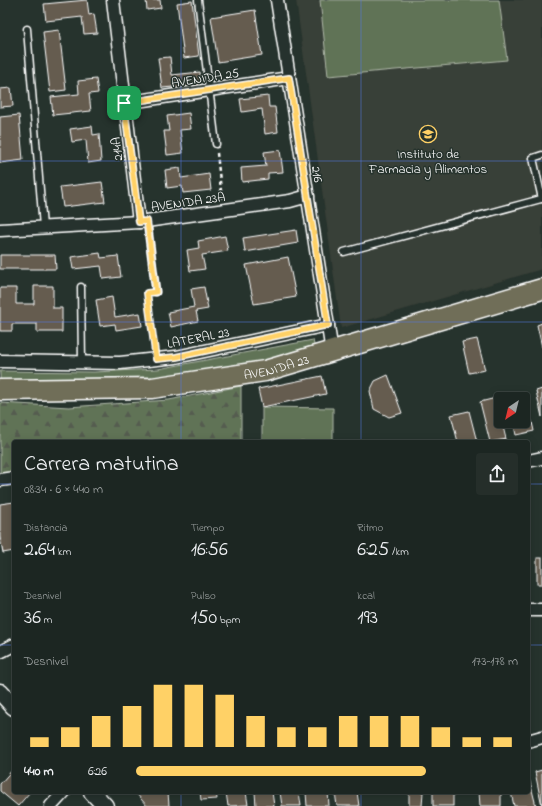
<!DOCTYPE html>
<html lang="es">
<head>
<meta charset="utf-8">
<style>
  body { margin:0; font-family:"Indie Flower",sans-serif; background:#252e2a; color:#f1f3f6; height:100vh; display:flex; flex-direction:column; font-size:15px; white-space:nowrap }
  * { box-sizing:border-box; margin:0 }
  p { font-size:13px; color:#a0a5a5 }
  .icon { flex:none; width:22px; height:22px; fill:none; stroke:currentColor; stroke-width:2; stroke-linecap:round; stroke-linejoin:round }
  .map { position:relative; flex:1; overflow:hidden }
  .details { position:absolute; left:12px; top:440px; width:518px; height:354px; display:flex; flex-direction:column; background:#1c2622; border-radius:4px; box-shadow:0 2px 10px #0003,0 0 0 1px #3a4340 }
  .details>* { flex:none }
  .needle { width:26px; rotate:215deg }
  .buttons { position:absolute; left:494px; top:392px; display:grid; gap:8px }
  .buttons a { display:grid; place-items:center; width:36px; height:36px; border-radius:4px; background:#1c2622; box-shadow:0 2px 10px #0003,0 0 0 1px #3a4340; font-size:20px }
  .pin { position:absolute; display:grid; place-items:center; width:34px; height:34px; color:#fff; margin:-17px; border-radius:8px; box-shadow:0 2px 6px #0006 }
  .round { display:grid; place-items:center; flex:none; width:42px; height:42px; border-radius:4px; background:#252e2a }
  .overview { display:flex; align-items:center; justify-content:space-between; height:68px; padding:0 12px }
  h1 { font-size:22px; font-weight:600; line-height:30px }
  .stats { display:grid; grid-template-columns:repeat(3,1fr); gap:6px; height:68px; padding:4px 12px }
  .stats div { display:grid; align-content:center }
  .stats b { font-size:20px; font-weight:600 }
  .stats small { font-size:11px; font-weight:400 }
  .stats p { font-size:11px }
  .chart { height:112px; padding:8px 12px }
  .chart p { display:flex; justify-content:space-between }
  .chart svg { width:100%; height:72px; margin-top:4px; stroke:#ffd166; stroke-width:6 }
  ul { padding:0 12px; list-style:none; font-size:13px }
  li { display:grid; grid-template-columns:64px 48px 1fr; align-items:center; height:30px }
  li i { height:10px; border-radius:5px; background:#ffd166 }
  .map>svg:first-child { display:block }
  .built { fill:#393f37 }
  .green { fill:#607356; stroke:#b0b9aa }
  .forest { fill:url(#forest-firs); stroke:#b0b9aa }
  .building { fill:#655b4f; stroke:#fff }
  .lines { fill:none; stroke-linecap:round; stroke-linejoin:round }
  .service-casing { stroke:#fff; stroke-width:9 }
  .minor-casing { stroke:#fff; stroke-width:15 }
  .tertiary-casing { stroke:#fff; stroke-width:19 }
  .primary-casing { stroke:#fff; stroke-width:23 }
  .path { stroke:#fff; stroke-width:2.5; stroke-dasharray:4 3; stroke-linecap:butt }
  .service { stroke:#26332d; stroke-width:6 }
  .minor { stroke:#26332d; stroke-width:12 }
  .tertiary { stroke:#26332d; stroke-width:16 }
  .primary { stroke:#706e59; stroke-width:20 }
  .route-casing { stroke:#fff; stroke-width:8 }
  .route { stroke:#ffd166; stroke-width:5 }
  .grid { fill:none; stroke:#567ae2; stroke-width:1; stroke-opacity:0.55 }
  .labels { text-anchor:middle; stroke-width:3; stroke-linejoin:round; paint-order:stroke }
  .street-label { font-size:13px; fill:#fff; stroke:#26332d }
  .poi-label { font-size:13px; fill:#fff; stroke:#26332d }
</style>
</head>
<body>
<div class="map">
<svg width="542" height="806" viewBox="0 0 542 806">
  <defs>
    <pattern id="forest-firs" width="22" height="20" patternUnits="userSpaceOnUse"><rect width="22" height="20" fill="#607356"/><path d="M5 1l3.5 6h-7zM16 11l3.5 6h-7z" fill="#545c50"/></pattern>
  </defs>
  <rect width="100%" height="100%" fill="#26332d"/>
  <filter id="ink" filterUnits="userSpaceOnUse"><feTurbulence type="fractalNoise" baseFrequency=".025" numOctaves="2"/><feDisplacementMap in="SourceGraphic" scale="8" xChannelSelector="R" yChannelSelector="G"/><feConvolveMatrix kernelMatrix="1 2 1 2 8 2 1 2 1" color-interpolation-filters="sRGB"/></filter>
  <g filter="url(#ink)">
    <path class="built" d="M296,0H542V269L341,328Z"/>
    <g class="green">
      <path d="M320,0H499L507,60L328,76Z"/>
      <path d="M313,340L315,350L248,365L159,378L0,381V371L94,372L158,369Z"/>
      <path d="M262,407L333,408V442H262Z"/>
    </g>
    <path class="forest" d="M241,386V442H14V473L0,474V403L69,407L169,400Z"/>
    <g class="building">
      <path d="M87,0L89,15L94,14L97,33L84,34L82,17L46,21L44,4Z"/>
      <path d="M146,0H160L161,8L147,10Z"/>
      <path d="M192,1L199,56L184,58L177,3Z"/>
      <path d="M255,10L262,55L218,62L211,17Z"/>
      <path d="M59,30L66,90L50,92L43,32Z"/>
      <path d="M170,57L172,75L200,72L201,86L173,89V87L162,88L158,58Z"/>
      <path d="M96,79L98,93L89,94L91,111L53,115L51,97L79,94L78,81Z"/>
      <path d="M11,88L13,106L0,107V89Z"/>
      <path d="M268,96L269,107H275L278,132L265,134L262,109L242,112L240,99Z"/>
      <path d="M189,113L191,129L180,130L183,153L167,155L164,131H169L167,116Z"/>
      <path d="M19,115L23,160L0,163V117Z"/>
      <path d="M92,126L93,135L99,134L101,161L88,163L86,140L72,142L70,129Z"/>
      <path d="M280,150L283,172L268,173V179L242,182L241,168L266,166L264,152Z"/>
      <path d="M180,168L181,178L209,174L211,190L183,193L182,186L167,188L165,170Z"/>
      <path d="M102,182L105,202L63,207L60,187Z"/>
      <path d="M296,230L298,243L245,252L243,238Z"/>
      <path d="M225,236L228,251L202,255L205,269L190,271L187,250L199,248L198,241Z"/>
      <path d="M100,253L101,258L118,256L121,277L103,279L101,266L73,269L71,257Z"/>
      <path d="M0,255H55L56,269H0Z"/>
      <path d="M288,257L296,297L254,304L246,265Z"/>
      <path d="M34,286H53V308H62V332H37V324H12V331H0V288H16V304H34Z"/>
      <path d="M204,287L208,309L196,311L198,321L171,327L168,312L194,307L191,289Z"/>
      <path d="M112,297L115,317L140,313L142,326L116,330L115,324L100,326L96,300Z"/>
      <path d="M542,323V347L537,325Z"/>
      <path d="M477,339L485,370L469,373L462,342Z"/>
      <path d="M388,375L402,413L389,417L374,409L370,391L375,381Z"/>
      <path d="M322,376L326,394L262,407L258,389Z"/>
      <path d="M542,389V417L536,391Z"/>
      <path d="M526,395L534,431L516,435L513,421H523V399H507Z"/>
      <path d="M496,398L506,439L490,442L480,402Z"/>
      <path d="M469,411L477,442H458L451,415Z"/>
      <path d="M14,502V551L3,553L0,537V504Z"/>
      <rect x="537" y="558" width="5" height="26"/>
      <path d="M14,768V792H30L18,806L0,791V784Z"/>
      <path d="M542,770V806L535,772Z"/>
      <path d="M528,774L536,806H514L511,792H528Z"/>
      <path d="M135,792H168L169,806H147Z"/>
      <path d="M200,792H216L217,799L201,800Z"/>
      <path d="M226,792H246L248,805L228,806Z"/>
      <path d="M255,792H272L274,806H256Z"/>
      <path d="M280,792H299L301,806H282Z"/>
      <path d="M306,792H328L329,806H307Z"/>
      <path d="M335,792H357L359,806H337Z"/>
      <path d="M409,792H423L422,806H409Z"/>
      <rect x="433" y="792" width="20" height="14"/>
      <path d="M479,792H501V806H480Z"/>
    </g>
    <g class="lines">
      <defs>
        <g id="service">
          <path d="M198,0L216,144"/>
          <path d="M27,29L43,227"/>
          <path d="M542,155L533,158L542,199"/>
          <path d="M147,221L156,292"/>
          <path d="M344,252L541,199"/>
          <path d="M81,287L82,362"/>
        </g>
        <g id="minor">
          <path d="M113,0L139,222"/>
          <path d="M277,0L332,352"/>
          <path d="M124,103L289,78"/>
          <path d="M0,230L139,222L290,201L308,196"/>
          <path d="M0,361L120,363L176,357L328,325"/>
          <path d="M528,461L542,458"/>
          <path d="M0,480L14,478"/>
          <path d="M528,610H542"/>
          <path d="M0,652L14,645"/>
          <path d="M528,741L542,737"/>
          <path d="M51,806L64,792"/>
        </g>
        <g id="tertiary">
          <path d="M0,692L14,707"/>
          <path d="M92,792L105,806"/>
        </g>
        <g id="primary">
          <path id="s1" d="M0,390L152,388L265,371L542,289"/>
        </g>
      </defs>
      <use href="#service" class="service-casing"/>
      <use href="#minor" class="minor-casing"/>
      <use href="#tertiary" class="tertiary-casing"/>
      <use href="#primary" class="primary-casing"/>
      <g class="path">
        <path d="M217,153L222,200"/>
        <path d="M147,296L155,349"/>
      </g>
      <use href="#service" class="service"/>
      <use href="#minor" class="minor"/>
      <use href="#tertiary" class="tertiary"/>
      <use href="#primary" class="primary"/>
    </g>
  </g>
  <g class="lines" filter="url(#ink)">
    <defs>
      <path id="route" d="M289,78L328,325L176,357L156,359L147,293L156,292L147,221L139,222L124,103Z"/>
    </defs>
    <use href="#route" class="route-casing"/>
    <use href="#route" class="route"/>
  </g>
  <path class="grid" d="M181,0V442M361,0V442M0,161H542M0,322H542M0,484H14M528,484H542M0,645H14M528,645H542M181,792V806M361,792V806"/>
  <defs>
    <symbol id="university-ring" viewBox="-11 -11 22 22"><circle r="9.5" fill="#26332d" stroke="#ffd166" stroke-width="1.5"/><path d="M0-5L7-2L0 1L-7-2ZM-4 1L0 2.5L4 1V4Q0 6-4 4Z" fill="#ffd166"/></symbol>
  </defs>
  <g fill-rule="evenodd">
    <use href="#university-ring" x="418" y="124" width="20" height="20"/>
  </g>
  <g class="labels">
    <g class="street-label">
      <text transform="translate(205 77) rotate(-9)" y="5">AVENIDA 25</text>
      <text transform="translate(116 149) rotate(-97)" y="5">214A</text>
      <text transform="translate(318 174) rotate(81)" y="5">216</text>
      <text transform="translate(188 201) rotate(-8)" y="5">AVENIDA 23A</text>
      <text transform="translate(198 337) rotate(-11)" y="5">LATERAL 23</text>
      <text dy="5" stroke="none"><textPath href="#s1" startOffset="278">AVENIDA 23</textPath></text>
    </g>
    <g class="poi-label">
      <text x="428" y="158">Instituto de<tspan x="428" dy="15">Farmacia y Alimentos</tspan></text>
    </g>
  </g>
</svg>
<div class="buttons">
<a><svg class="needle" viewBox="-14 -14 28 28"><path d="M0-13l5 13h-10z" fill="#e53935"/><path d="M0 13l5-13h-10z" fill="#a0a5a5"/></svg></a>
</div>
<div class="pin" style="left:124px;top:103px;background:#1e9e55"><svg class="icon" aria-label="arrive" viewBox="0 0 24 24"><path d="M6 21V4h12l-3 4 3 4H6"/></svg></div>
<section class="details">
<div class="overview"><div><h1>Carrera matutina</h1><p>08:34 · 6 × 440 m</p></div><a class="round"><svg class="icon" aria-label="share" viewBox="0 0 24 24"><path d="M12 15V3M7 8l5-5 5 5M5 13v7h14v-7"/></svg></a></div>
<div class="stats">
<div><p>Distancia</p><b>2.64<small> km</small></b></div>
<div><p>Tiempo</p><b>16:56</b></div>
<div><p>Ritmo</p><b>6:25<small> /km</small></b></div>
</div>
<div class="stats">
<div><p>Desnivel</p><b>36<small> m</small></b></div>
<div><p>Pulso</p><b>150<small> bpm</small></b></div>
<div><p>kcal</p><b>193</b></div>
</div>
<div class="chart"><p><span>Desnivel</span>173–178 m</p>
<svg viewBox="0 0 160 44" preserveAspectRatio="none"><path d="M5 44V38M15 44V32M25 44V25M35 44V19M45 44V6M55 44V6M65 44V12M75 44V25M85 44V32M95 44V32M105 44V25M115 44V25M125 44V25M135 44V32M145 44V38M155 44V38"/></svg>
</div>
<ul>
<li><b>440 m</b>6:26<i style="width:76%"></i></li>
</ul>
</section>
</div>
</body>
</html>
